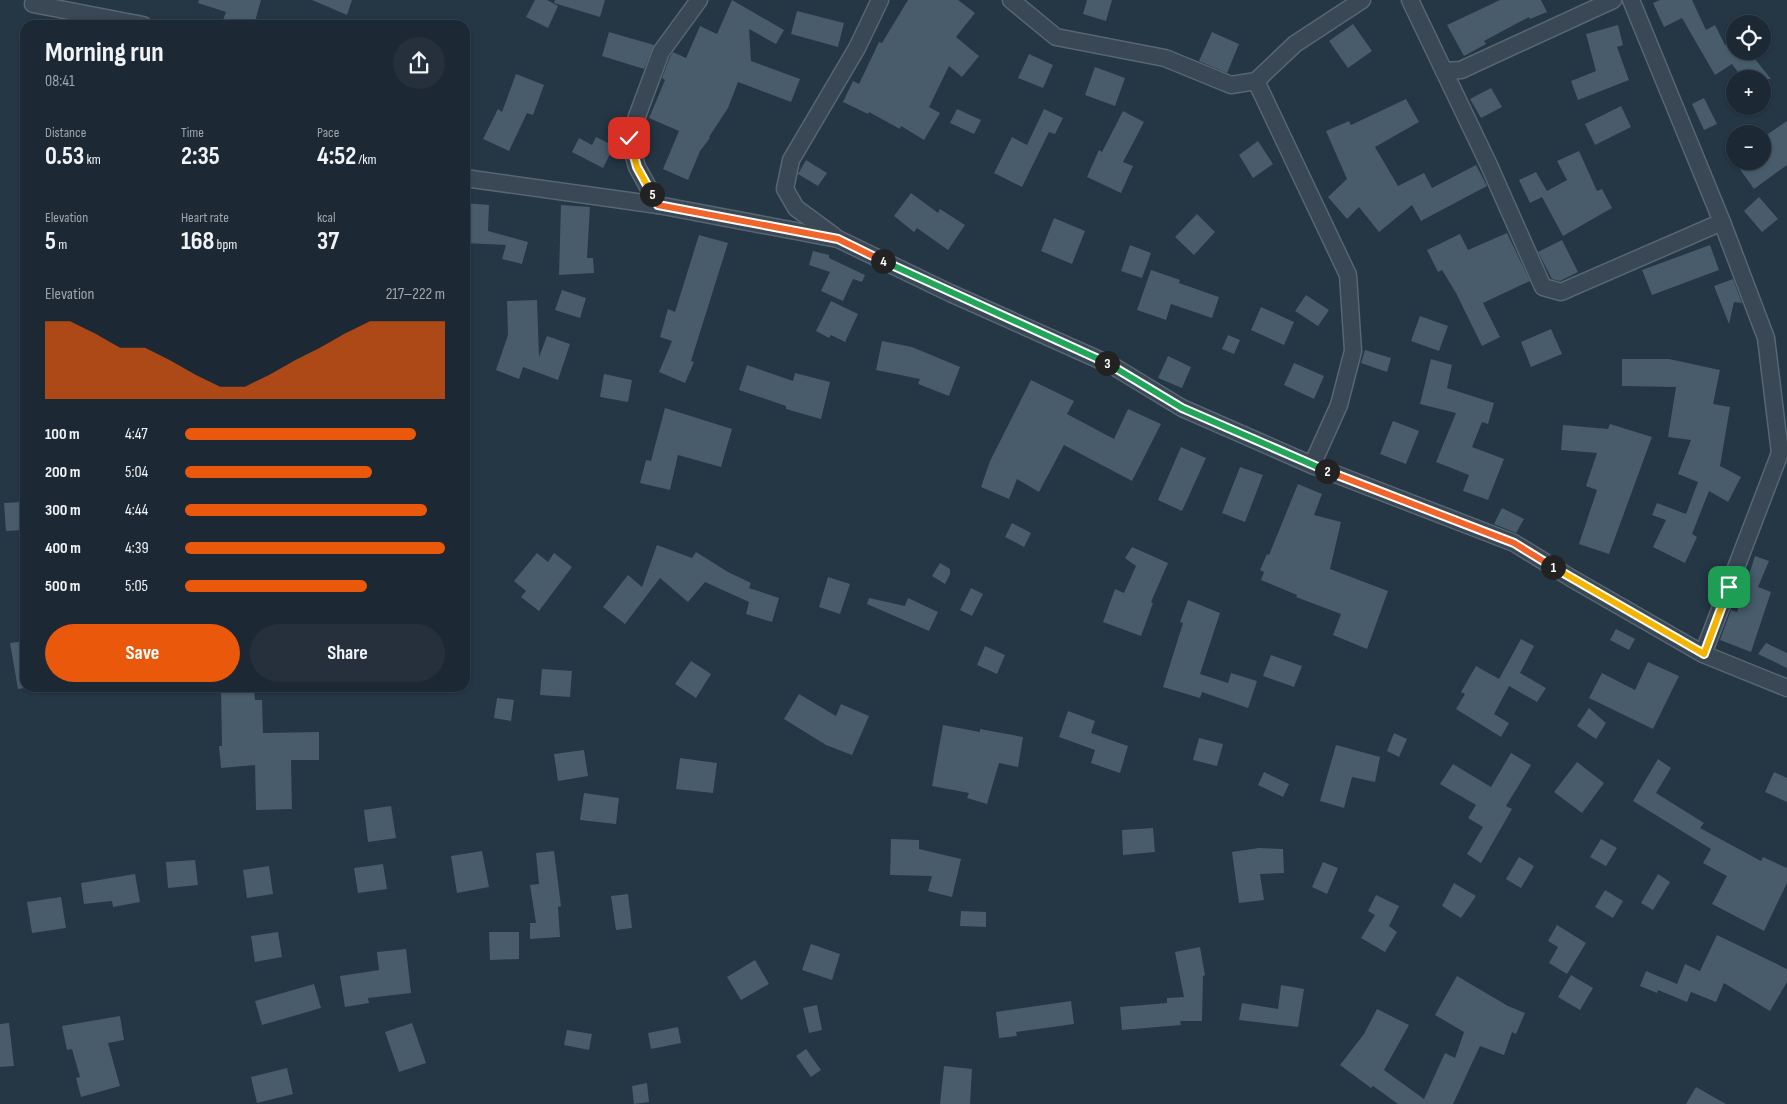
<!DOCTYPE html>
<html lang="en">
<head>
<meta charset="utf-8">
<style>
  body { margin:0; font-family:"Sofia Sans Condensed",sans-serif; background:#25303c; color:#f1f3f6; height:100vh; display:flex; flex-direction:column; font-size:19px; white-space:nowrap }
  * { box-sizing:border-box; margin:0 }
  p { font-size:16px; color:#a0a6ac }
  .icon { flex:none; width:28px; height:28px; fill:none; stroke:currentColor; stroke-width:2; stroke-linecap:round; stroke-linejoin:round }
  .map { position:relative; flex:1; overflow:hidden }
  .side { position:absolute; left:20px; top:20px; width:450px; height:672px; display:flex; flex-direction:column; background:#1c2834; border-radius:15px; box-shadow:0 1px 4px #0004,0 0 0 1px #3a444f }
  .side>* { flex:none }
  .tools { position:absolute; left:1726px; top:15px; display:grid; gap:10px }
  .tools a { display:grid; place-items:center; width:45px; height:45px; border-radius:50%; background:#1c2834; box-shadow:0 1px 4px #0004,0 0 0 1px #3a444f; font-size:25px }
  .pin { position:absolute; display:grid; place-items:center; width:42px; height:42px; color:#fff; margin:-21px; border-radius:10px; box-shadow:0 2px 8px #0006 }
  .km { position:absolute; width:25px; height:25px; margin:-12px; border-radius:50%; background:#222; color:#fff; font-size:14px; line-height:25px; text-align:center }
  .round { display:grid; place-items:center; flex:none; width:52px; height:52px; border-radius:26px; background:#25303c }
  .headline { display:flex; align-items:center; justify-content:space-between; height:85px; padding:0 25px }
  h1 { font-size:28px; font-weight:700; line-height:38px }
  .figures { display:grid; grid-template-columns:repeat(3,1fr); gap:8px; height:85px; padding:5px 25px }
  .figures div { display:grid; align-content:center }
  .figures b { font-size:25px; font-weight:700 }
  .figures small { font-size:14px; font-weight:400 }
  .figures p { font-size:14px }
  .chart { height:140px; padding:10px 25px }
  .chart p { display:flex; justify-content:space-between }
  .chart svg { width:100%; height:90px; margin-top:5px; fill:#ea580c; opacity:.7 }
  .action { display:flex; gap:10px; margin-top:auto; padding:10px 25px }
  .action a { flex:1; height:58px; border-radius:30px; background:#ea580c; color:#fff; font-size:20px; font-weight:700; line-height:58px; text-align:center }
  .action a+a { background:#25303c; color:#f1f3f6 }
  ul { padding:0 25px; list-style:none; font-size:16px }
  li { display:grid; grid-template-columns:80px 60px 1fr; align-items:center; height:38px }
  li i { height:12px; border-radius:6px; background:#ea580c }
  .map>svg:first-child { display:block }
  .building { fill:#485c6b }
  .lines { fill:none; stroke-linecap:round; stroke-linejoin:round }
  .minor-casing { stroke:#586572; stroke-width:19 }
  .minor { stroke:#394854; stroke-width:16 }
  .split-1-casing { stroke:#fff; stroke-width:10 }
  .split-2-casing { stroke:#fff; stroke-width:10 }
  .split-3-casing { stroke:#fff; stroke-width:10 }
  .split-4-casing { stroke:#fff; stroke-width:10 }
  .split-5-casing { stroke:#fff; stroke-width:10 }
  .split-6-casing { stroke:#fff; stroke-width:10 }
  .split-1 { stroke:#f5b400; stroke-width:6 }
  .split-2 { stroke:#f0652b; stroke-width:6 }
  .split-3 { stroke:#22a559; stroke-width:6 }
  .split-4 { stroke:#22a559; stroke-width:6 }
  .split-5 { stroke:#f0652b; stroke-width:6 }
  .split-6 { stroke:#f5b400; stroke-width:6 }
</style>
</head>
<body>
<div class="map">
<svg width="1787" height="1104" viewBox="0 0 1787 1104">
  <rect width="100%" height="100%" fill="#253645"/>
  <g class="building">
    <path d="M199,0H261L254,25H238L223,20L226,12L198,3Z"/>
    <path d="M312,0H352L347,15Z"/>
    <path d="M535,0H547L558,6L548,28L526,17Z"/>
    <path d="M555,0H605L600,17L554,3Z"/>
    <path d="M732,0L784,30L776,44L749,29L751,61L800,79L791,102L738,82L728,108L709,137L710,138L700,151L688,180L663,169L679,131L649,118L665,80L662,78L670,57L673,52L686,58L700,26L717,34Z"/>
    <path d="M908,0H958L975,13L956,37L979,56L962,77L949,66L929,107L940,113L924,140L901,126L900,129L869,112L868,114L843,102L853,81L859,84L879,42L882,43Z"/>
    <path d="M1087,0H1112L1106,21L1083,14Z"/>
    <path d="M1500,0H1541L1547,12L1530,19L1529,17L1484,41L1486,44L1464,56L1447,25Z"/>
    <path d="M1660,0H1692L1706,30L1715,25L1725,45L1735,39V51H1753L1750,53L1771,79H1743L1732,64L1715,75L1682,18L1664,27L1653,3Z"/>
    <path d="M797,11L844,23L838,47L791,34Z"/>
    <path d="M1353,24L1372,51L1348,68L1329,41Z"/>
    <path d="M1618,25L1623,45L1617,47L1629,80L1578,100L1571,81L1596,71L1586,34Z"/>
    <path d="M609,32L654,45L644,69L602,56Z"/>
    <path d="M1212,32L1239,44L1227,73L1199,61Z"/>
    <path d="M1029,54L1053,65L1043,88L1018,78Z"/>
    <path d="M1095,67L1125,78L1115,106L1085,95Z"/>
    <path d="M516,74L544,85L533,115L527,113L509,151L483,139L498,109L502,112Z"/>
    <path d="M1491,88L1502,107L1481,118L1470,99Z"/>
    <path d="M1704,98L1717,124L1704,130L1692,104Z"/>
    <path d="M1406,99L1419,122L1375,147L1398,186L1424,173L1432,188L1476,165L1487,186L1421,221L1412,205L1379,232L1359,207L1347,219L1328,197L1347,179L1326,131L1349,121L1351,125Z"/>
    <path d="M1621,106L1631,127L1595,145L1585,124Z"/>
    <path d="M957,109L981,120L974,134L950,123Z"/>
    <path d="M1044,109L1063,118L1055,134L1049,132L1022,187L994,173L1012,137L1027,145Z"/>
    <path d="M1123,111L1144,122L1123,162L1133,166L1121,193L1087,177L1099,150L1102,152Z"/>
    <path d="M1787,121V165L1754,189L1734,161H1762V138Z"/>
    <path d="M596,137L614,146L603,168L572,152L579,138L592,145Z"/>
    <path d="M1258,141L1273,164L1253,178L1239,155Z"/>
    <path d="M1579,151L1597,191L1602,189L1612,208L1563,236L1542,197L1530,203L1519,180L1536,172L1547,191L1567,180L1557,161Z"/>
    <path d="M806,160L827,173L818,186L798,174Z"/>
    <path d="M911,193L938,213L940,209L965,225L948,250L917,228L914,232L894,216Z"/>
    <path d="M1759,197L1778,219L1762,232L1744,211Z"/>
    <path d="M465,203L489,205L488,231L528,242L522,264L502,259L506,245L465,243Z"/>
    <path d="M561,205L590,207L587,258H593L594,273L559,275Z"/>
    <path d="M1197,214L1215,232L1194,255L1175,237Z"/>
    <path d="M1054,218L1085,231L1072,264L1041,251Z"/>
    <path d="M1507,233L1530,281L1483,303L1500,337L1482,346L1456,293L1442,270L1438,272L1427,250L1460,234L1468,250Z"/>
    <path d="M699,235L728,243L691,361L694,362L685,383L659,372L672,341L660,337L668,309L675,312Z"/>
    <path d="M1562,240L1578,272L1560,281L1552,279L1538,252Z"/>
    <path d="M1130,245L1151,253L1142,278L1121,271Z"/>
    <path d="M1710,245L1719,270L1652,295L1642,270Z"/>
    <path d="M813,251L829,255V258L865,275L862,282L853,279L843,301L821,291L830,272L809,265Z"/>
    <path d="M1151,270L1180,280L1179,283L1219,297L1212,318L1171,304L1166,320L1137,310Z"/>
    <path d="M1733,279L1742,303L1734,302L1729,324L1714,286Z"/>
    <path d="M562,290L586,298L580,318L555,310Z"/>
    <path d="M1306,295L1329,310L1318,326L1295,311Z"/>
    <path d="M537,300L539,357L547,336L570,344L558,380L523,367L519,379L496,370L508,335L507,301Z"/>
    <path d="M831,301L858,314L845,342L831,335L829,338L816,331Z"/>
    <path d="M1261,307L1294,322L1284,345L1251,330Z"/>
    <path d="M1420,316L1448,326L1439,351L1411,341Z"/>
    <path d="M1551,329L1562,354L1531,367L1521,342Z"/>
    <path d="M1228,335L1240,340L1234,354L1222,349Z"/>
    <path d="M882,341L912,347L960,367L949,396L918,384L920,379L876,370Z"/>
    <path d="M1365,350L1391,358L1387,372L1361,363Z"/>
    <path d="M1168,356L1191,367L1182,388L1158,378Z"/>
    <path d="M1431,359L1452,365L1447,388L1494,403L1488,424L1482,422L1472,447L1504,459L1488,500L1463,491L1469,475L1436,462L1456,413L1420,404Z"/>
    <path d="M1622,359H1669L1720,370L1713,404L1730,407L1720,466L1741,477L1728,502L1709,491L1692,534L1697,537L1685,563L1653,547L1666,520L1652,515L1657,503L1686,514L1698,482L1678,474L1691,440L1668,437L1676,387L1622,386Z"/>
    <path d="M1294,363L1324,376L1314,399L1284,385Z"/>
    <path d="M747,365L793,381L795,373L830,382L821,419L786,409V406L739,390Z"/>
    <path d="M604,374L632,380L628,402L600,397Z"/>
    <path d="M1031,380L1074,401L1067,414L1114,439L1128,409L1161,424L1132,481L1064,445L1039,492L1017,479L1009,499L981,487L990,461Z"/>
    <path d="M665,408L732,429L721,467L678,455L670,490L640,483L646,460L651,461Z"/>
    <path d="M1393,421L1419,431L1406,464L1380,454Z"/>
    <path d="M1610,424L1652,437L1609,554L1579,544L1597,490L1586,486L1597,453L1561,450L1563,425L1608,429Z"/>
    <path d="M1181,447L1206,458L1182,511L1158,500Z"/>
    <path d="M1240,467L1263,475L1245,522L1222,513Z"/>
    <path d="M1298,484L1322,494L1314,515L1341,522L1330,569L1388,591L1367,649L1333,635L1341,614L1296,597L1297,595L1261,580L1264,572L1260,570L1267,554L1269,555Z"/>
    <path d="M21,502L23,530L6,531L4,503Z"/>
    <path d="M1502,508L1524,519L1516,533L1494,524Z"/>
    <path d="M1012,523L1031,533L1024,547L1005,537Z"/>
    <path d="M657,545L692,558L696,552L728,572L751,583L749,588L779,598L772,622L746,614L749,602L705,582L688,602L660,578L625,624L603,607L628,575L642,587Z"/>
    <path d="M1132,547L1168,563L1151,602L1153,603L1141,636L1103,622L1115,589L1124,593L1136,566L1125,558Z"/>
    <path d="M537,553L548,562L554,553L572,567L539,611L521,597L526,591L514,581Z"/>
    <path d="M1755,556L1769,561L1758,587L1771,592L1751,652L1720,640L1731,610L1737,612Z"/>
    <path d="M940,563L950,569V574L945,584L932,576Z"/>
    <path d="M828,577L850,584L840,614L819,607Z"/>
    <path d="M971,588L983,594L972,616L960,610Z"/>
    <path d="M869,598L905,606L908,598L938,612L929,631L867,604Z"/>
    <path d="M1188,600L1220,613L1200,674L1228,683L1231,673L1257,681L1248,708L1202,692L1200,698L1163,687L1183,623L1180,622Z"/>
    <path d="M1616,629L1635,639L1629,650L1610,640Z"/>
    <path d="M1521,639L1534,646L1520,673L1546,688L1537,702L1509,686L1494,714L1509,723L1501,737L1456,709L1465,694L1461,692L1476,666L1499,679Z"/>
    <path d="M25,641V688L18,689L10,643Z"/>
    <path d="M1766,643L1787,653V668L1758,654Z"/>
    <path d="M985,646L1005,655L997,674L977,665Z"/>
    <path d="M1271,655L1302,666L1294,687L1263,676Z"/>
    <path d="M691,661L711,674L696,698L675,684Z"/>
    <path d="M1648,662L1679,676L1653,729L1589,698L1602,673L1635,690Z"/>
    <path d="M542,669L572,671L570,697L540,695Z"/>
    <path d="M221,688H254L255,700H262L263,733L319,732V760H291L292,809L256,810L255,765L221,768L219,746H222Z"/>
    <path d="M799,694L836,716L841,704L869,716L852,755L826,745L784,719Z"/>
    <path d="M497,698L514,700L511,721L494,718Z"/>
    <path d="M1589,708L1606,723L1596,739L1577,726Z"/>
    <path d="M1068,711L1095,721L1091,733L1128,746L1120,773L1091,763L1095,750L1059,737Z"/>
    <path d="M943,725L980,732V729L1023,737L1018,767L999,763L987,804L967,798L969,793L932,786Z"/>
    <path d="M1394,733L1407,739L1399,757L1387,751Z"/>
    <path d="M1199,738L1223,744L1217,766L1193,760Z"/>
    <path d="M1336,745L1380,757L1375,782L1352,777L1344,808L1320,801Z"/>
    <path d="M584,750L588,776L558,781L554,754Z"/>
    <path d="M1511,753L1531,765L1506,806L1512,809L1481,863L1467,854L1483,827L1468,818L1476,805L1440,784L1453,764L1491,787Z"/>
    <path d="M680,758L717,763L713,793L676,789Z"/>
    <path d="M1658,759L1671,768L1656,793L1704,823L1700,828L1761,861L1763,857L1787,868V883L1764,931L1712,904L1727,876L1703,863L1711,849L1633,801Z"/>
    <path d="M1577,762L1604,783L1582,813L1554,792Z"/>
    <path d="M1264,772L1289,784L1283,797L1258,785Z"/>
    <path d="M1774,772L1787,778V802L1765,792Z"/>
    <path d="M584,793L619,798L616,824L580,820Z"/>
    <path d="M391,806L396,838L368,842L364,810Z"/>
    <path d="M1153,828L1155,852L1123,855L1122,830Z"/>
    <path d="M891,839L919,840V849L961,859L952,897L928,891L932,876L890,875Z"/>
    <path d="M1601,839L1617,848L1606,866L1590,857Z"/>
    <path d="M1259,848L1283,849L1284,873L1260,874L1264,900L1239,903L1232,852Z"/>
    <path d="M482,851L489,887L457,893L451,856Z"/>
    <path d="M554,851L561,906L558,907L560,937L530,939V923H536L530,885L539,884L536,853Z"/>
    <path d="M1519,857L1534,866L1521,888L1506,879Z"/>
    <path d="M195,860L198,885L168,888L166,862Z"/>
    <path d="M1323,862L1338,868L1327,894L1312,887Z"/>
    <path d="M383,864L387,889L358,893L354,868Z"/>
    <path d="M269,866L273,894L247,898L243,870Z"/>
    <path d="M135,874L140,902L113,907L112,901L84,904L81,883Z"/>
    <path d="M1658,874L1670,882L1653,910L1641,903Z"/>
    <path d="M1454,883L1476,896L1461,918L1442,906Z"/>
    <path d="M1605,890L1623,901L1613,918L1595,907Z"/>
    <path d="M628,894L632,928L616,930L611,896Z"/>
    <path d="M1376,895L1399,906L1389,926L1397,932L1385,952L1361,938L1375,915L1368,911Z"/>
    <path d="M61,897L66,928L32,933L27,902Z"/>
    <path d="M961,911L986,912V927L960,926Z"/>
    <path d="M1557,925L1586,943L1567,974L1549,963L1558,947L1548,941Z"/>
    <path d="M278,932L282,957L255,962L251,936Z"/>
    <path d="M489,932H519V959L490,960Z"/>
    <path d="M1717,935L1787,969V982L1770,1011L1724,983L1716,1002L1691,992L1687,1002L1658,990L1657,993L1640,986L1646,971L1677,984L1685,964L1700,971Z"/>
    <path d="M811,944L840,954L832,980L802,970Z"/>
    <path d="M1200,947L1205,975L1203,976L1202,1021H1180L1181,1025L1122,1030L1120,1007L1167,1003V998L1184,997L1175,952Z"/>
    <path d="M406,949L411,993L368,998L369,1003L345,1007L340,976L379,970L377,952Z"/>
    <path d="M755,960L769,984L741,1000L727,977Z"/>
    <path d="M1571,975L1593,988L1580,1010L1558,997Z"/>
    <path d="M1457,976L1508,1006L1525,1013L1516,1034L1512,1032L1504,1055L1480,1046L1453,1104H1398L1373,1086L1371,1088L1340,1065L1364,1034L1377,1009L1409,1025L1384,1070L1424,1099L1445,1053L1455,1058L1464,1032L1435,1015Z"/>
    <path d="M314,984L321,1008L262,1025L255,1001Z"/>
    <path d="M1281,985L1304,989L1298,1027L1239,1020L1242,1003L1278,1009Z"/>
    <path d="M1071,1001L1074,1024L1016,1032L1017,1036L999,1038L996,1012Z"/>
    <path d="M817,1005L822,1030L809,1033L803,1008Z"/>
    <path d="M120,1016L124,1040L108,1043L120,1086L81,1097L76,1078L80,1077L72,1049L67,1050L62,1026Z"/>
    <path d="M9,1023L14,1066L0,1067V1024Z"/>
    <path d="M412,1023L426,1063L399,1072L385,1032Z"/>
    <path d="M678,1027L681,1043L651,1049L648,1033Z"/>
    <path d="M567,1030L592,1034L589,1050L564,1045Z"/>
    <path d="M806,1049L821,1070L811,1077L796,1056Z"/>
    <path d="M944,1066L972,1069L970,1104H940Z"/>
    <path d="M287,1068L293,1094L257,1103L251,1077Z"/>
    <path d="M647,1083L649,1102L634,1104L632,1086Z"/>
    <path d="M1696,1087L1726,1104H1686Z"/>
  </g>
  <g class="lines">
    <defs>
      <g id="minor">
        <path d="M1011,0L1056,37L1165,58L1231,85L1256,81L1295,44L1362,0"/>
        <path d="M1410,0L1444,71L1461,70L1613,0"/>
        <path d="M1631,0L1722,222L1766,338L1780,453L1703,654"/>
        <path d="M33,4L143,25"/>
        <path d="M1444,71L1488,163L1543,287L1561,292L1722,222"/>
        <path d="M1256,81L1348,275L1353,351L1339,405L1312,465"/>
        <path d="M465,178L658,205L838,239L950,293L1113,366L1182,408L1312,465L1514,543L1571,578L1703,654L1787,688"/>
        <path d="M658,205L637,167L629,138L661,52L699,0"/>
        <path d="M834,236L796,208L785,189L791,160L857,48L880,0"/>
      </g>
    </defs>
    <use href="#minor" class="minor-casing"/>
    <use href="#minor" class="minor"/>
  </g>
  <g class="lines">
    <defs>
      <path id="split-1" d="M1553,567L1704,654L1729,587"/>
      <path id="split-2" d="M1327,471L1514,543L1553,567"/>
      <path id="split-3" d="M1107,363L1182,408L1327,471"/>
      <path id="split-4" d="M883,261L1107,363"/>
      <path id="split-5" d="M652,194L658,205L838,239L883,261"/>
      <path id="split-6" d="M629,138L637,167L652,194"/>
    </defs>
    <use href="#split-1" class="split-1-casing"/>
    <use href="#split-2" class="split-2-casing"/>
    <use href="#split-3" class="split-3-casing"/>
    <use href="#split-4" class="split-4-casing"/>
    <use href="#split-5" class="split-5-casing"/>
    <use href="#split-6" class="split-6-casing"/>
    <use href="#split-1" class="split-1"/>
    <use href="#split-2" class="split-2"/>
    <use href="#split-3" class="split-3"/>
    <use href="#split-4" class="split-4"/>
    <use href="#split-5" class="split-5"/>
    <use href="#split-6" class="split-6"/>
  </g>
</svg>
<div class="tools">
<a><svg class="icon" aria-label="locate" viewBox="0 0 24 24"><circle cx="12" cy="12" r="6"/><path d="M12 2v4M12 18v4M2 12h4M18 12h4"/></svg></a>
<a>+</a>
<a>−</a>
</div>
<div class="pin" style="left:1729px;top:587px;background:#1e9e55"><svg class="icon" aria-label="arrive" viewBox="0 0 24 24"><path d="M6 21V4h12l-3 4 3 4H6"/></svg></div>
<div class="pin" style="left:629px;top:138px;background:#d93025"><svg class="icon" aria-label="check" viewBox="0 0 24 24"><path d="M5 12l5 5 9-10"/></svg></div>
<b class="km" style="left:1553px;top:567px">1</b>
<b class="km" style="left:1327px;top:471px">2</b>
<b class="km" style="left:1107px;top:363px">3</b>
<b class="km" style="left:883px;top:261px">4</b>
<b class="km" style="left:652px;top:194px">5</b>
<section class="side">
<div class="headline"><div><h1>Morning run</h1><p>08:41</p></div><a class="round"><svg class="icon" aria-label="share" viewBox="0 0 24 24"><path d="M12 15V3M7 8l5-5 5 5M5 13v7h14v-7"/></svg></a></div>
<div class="figures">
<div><p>Distance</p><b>0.53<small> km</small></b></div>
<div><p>Time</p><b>2:35</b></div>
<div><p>Pace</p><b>4:52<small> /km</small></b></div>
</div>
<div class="figures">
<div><p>Elevation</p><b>5<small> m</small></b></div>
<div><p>Heart rate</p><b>168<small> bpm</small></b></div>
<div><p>kcal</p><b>37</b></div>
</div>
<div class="chart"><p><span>Elevation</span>217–222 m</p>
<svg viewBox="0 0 160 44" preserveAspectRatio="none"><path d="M0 44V6L10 6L20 12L30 19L40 19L50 25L60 32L70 38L80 38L90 32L100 25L110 19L120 12L130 6L140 6L150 6L160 6V44z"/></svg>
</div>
<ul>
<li><b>100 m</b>4:47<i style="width:89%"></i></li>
<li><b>200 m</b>5:04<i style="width:72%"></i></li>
<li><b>300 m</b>4:44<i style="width:93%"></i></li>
<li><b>400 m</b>4:39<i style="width:100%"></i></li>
<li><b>500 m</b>5:05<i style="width:70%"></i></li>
</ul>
<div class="action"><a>Save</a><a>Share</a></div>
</section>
</div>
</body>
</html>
